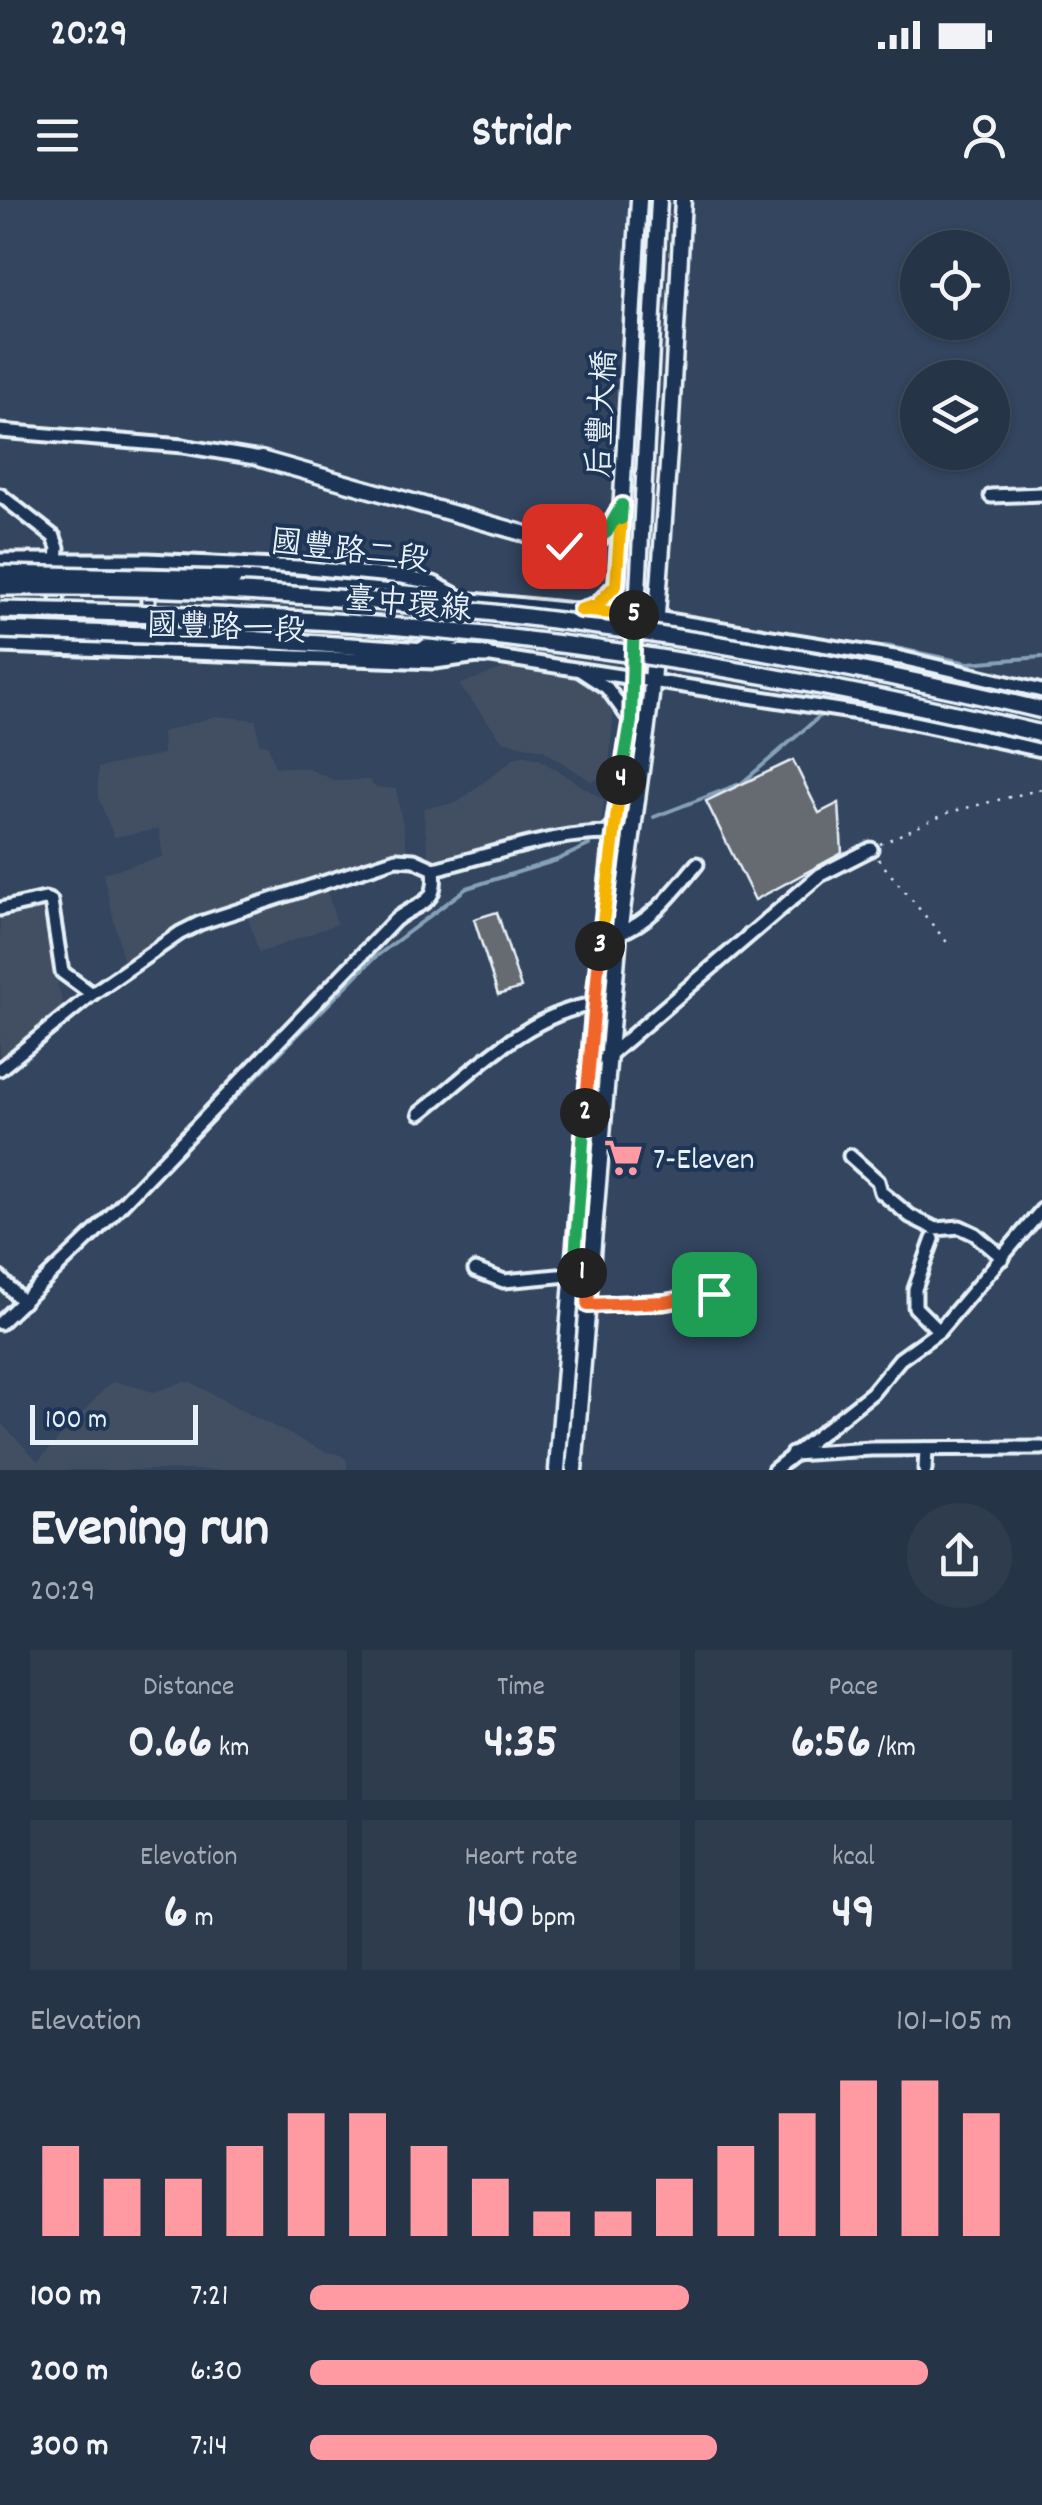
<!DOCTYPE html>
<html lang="en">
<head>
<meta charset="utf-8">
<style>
  body { margin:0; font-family:Dekko,"LXGW WenKai TC",sans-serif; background:#2e3c4e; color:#f1f3f6; height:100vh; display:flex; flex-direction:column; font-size:38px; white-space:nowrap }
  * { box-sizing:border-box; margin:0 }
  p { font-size:32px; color:#a4aab4 }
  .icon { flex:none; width:55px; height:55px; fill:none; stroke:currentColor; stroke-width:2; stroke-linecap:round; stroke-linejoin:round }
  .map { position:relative; height:1270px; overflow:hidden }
  .panel { display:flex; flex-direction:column; background:#263447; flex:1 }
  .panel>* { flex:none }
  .fabs { position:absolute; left:900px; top:30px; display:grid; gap:20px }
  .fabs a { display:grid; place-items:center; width:110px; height:110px; border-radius:50%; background:#263447; box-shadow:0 2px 8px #0004,0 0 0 2px #424f60; font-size:50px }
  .scale { position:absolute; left:30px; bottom:25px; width:168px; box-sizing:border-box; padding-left:10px; border:5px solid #e8f1f8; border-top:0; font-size:28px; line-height:35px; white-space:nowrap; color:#e8f1f8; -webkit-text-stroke:8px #1d3557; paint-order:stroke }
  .pin { position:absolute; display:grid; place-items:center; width:85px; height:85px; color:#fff; margin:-42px; border-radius:20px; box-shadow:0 5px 15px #0006 }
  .km { position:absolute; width:50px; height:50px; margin:-25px; border-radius:50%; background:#222; color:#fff; font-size:28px; line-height:50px; text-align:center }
  .round { display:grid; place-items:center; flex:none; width:105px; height:105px; border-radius:52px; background:#2e3c4e }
  .head { display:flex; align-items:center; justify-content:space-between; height:170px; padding:0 30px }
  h1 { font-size:55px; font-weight:700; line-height:75px }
  .figures { display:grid; grid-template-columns:repeat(3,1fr); gap:15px; height:170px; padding:10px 30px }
  .figures div { display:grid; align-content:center; border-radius:0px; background:#2e3c4e; text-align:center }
  .figures b { font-size:50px; font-weight:700 }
  .figures small { font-size:28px; font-weight:400 }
  .figures p { font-size:28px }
  .chart { height:280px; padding:20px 30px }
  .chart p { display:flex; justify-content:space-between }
  .chart svg { width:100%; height:180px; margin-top:10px; stroke:#ff9aa2; stroke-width:6 }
  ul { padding:0 30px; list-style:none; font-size:32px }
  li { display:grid; grid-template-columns:160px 120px 1fr; align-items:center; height:75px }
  li i { height:25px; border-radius:12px; background:#ff9aa2 }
  .status { display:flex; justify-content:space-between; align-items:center; height:70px; padding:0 50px; background:#263447; direction:ltr }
  .status svg { height:28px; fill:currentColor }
  header { display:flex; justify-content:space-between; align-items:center; height:130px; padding:0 30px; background:#263447; font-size:45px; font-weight:700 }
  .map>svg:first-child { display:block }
  .built { fill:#425064 }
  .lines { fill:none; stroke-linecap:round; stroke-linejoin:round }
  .stream { stroke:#86a2b7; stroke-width:4 }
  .building { fill:#666b71; stroke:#e8f1f8; stroke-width:2.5 }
  .minor-casing { stroke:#e8f1f8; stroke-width:19 }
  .major-casing { stroke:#e8f1f8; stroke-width:21 }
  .highway-casing { stroke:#e8f1f8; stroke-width:22 }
  .path { stroke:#e8f1f8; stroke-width:2.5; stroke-dasharray:2.5 8; stroke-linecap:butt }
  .minor { stroke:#1d3557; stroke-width:11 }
  .major { stroke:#1d3557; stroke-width:14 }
  .highway { stroke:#1d3557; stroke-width:15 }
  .highway-bridge-casing { stroke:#e8f1f8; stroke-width:22; stroke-linecap:butt }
  .highway-bridge { stroke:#1d3557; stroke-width:15 }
  .split-1-casing { stroke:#fff; stroke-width:20 }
  .split-2-casing { stroke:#fff; stroke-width:20 }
  .split-3-casing { stroke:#fff; stroke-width:20 }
  .split-4-casing { stroke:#fff; stroke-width:20 }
  .split-5-casing { stroke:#fff; stroke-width:20 }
  .split-6-casing { stroke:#fff; stroke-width:20 }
  .split-7-casing { stroke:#fff; stroke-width:20 }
  .split-1 { stroke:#f0652b; stroke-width:12 }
  .split-2 { stroke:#22a559; stroke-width:12 }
  .split-3 { stroke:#f0652b; stroke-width:12 }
  .split-4 { stroke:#f5b400; stroke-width:12 }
  .split-5 { stroke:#22a559; stroke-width:12 }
  .split-6 { stroke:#f5b400; stroke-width:12 }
  .split-7 { stroke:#22a559; stroke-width:12 }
  .labels { text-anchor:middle; stroke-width:8; stroke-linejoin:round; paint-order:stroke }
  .street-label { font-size:32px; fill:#e8f1f8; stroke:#1d3557 }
  .poi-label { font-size:32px; fill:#e8f1f8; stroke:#1d3557; text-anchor:start }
</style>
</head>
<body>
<div class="status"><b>20:29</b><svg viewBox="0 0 49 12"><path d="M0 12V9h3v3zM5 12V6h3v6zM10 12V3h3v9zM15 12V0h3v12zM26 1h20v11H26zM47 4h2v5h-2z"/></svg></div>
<header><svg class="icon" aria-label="menu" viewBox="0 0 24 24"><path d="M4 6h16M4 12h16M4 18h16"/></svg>Stridr<svg class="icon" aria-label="person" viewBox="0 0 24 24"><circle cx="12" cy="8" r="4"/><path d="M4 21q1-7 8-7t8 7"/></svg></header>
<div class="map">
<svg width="1042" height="1270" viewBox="0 0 1042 1270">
  <rect width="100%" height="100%" fill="#33455f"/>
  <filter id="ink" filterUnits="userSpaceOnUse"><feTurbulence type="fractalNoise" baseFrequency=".01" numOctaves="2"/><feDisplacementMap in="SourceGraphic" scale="20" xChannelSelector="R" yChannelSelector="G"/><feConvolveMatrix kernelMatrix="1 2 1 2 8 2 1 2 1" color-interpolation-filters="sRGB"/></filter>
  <g filter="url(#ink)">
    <g class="built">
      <path d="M540,461L607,480L613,486L615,495L608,578L591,581L543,550L503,541L459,485L512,465Z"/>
      <path d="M216,516L256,520L259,544L268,545L275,567L307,568L336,581L369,580L375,587L396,589L408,654L393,655L323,678L337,724L259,753L244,705L196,718L124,764L103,673L163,657L159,629L114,637L98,597V568L163,554L162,532Z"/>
      <path d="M525,556L539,559L604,600L601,625L597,628L436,665L429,663L423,608L457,603L516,557Z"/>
      <path d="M44,704L50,705L57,750L51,752L64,812L0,864V714Z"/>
      <path d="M117,1182L154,1192L184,1182H191L236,1208L326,1252L338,1254L347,1260V1270H0V1222L38,1261L110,1183Z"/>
    </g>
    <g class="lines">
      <g class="stream">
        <path d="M868,467L886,446L968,463L1042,457"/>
        <path d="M654,617L742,583L827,510"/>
        <path d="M128,1006L374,758L467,688L557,660L589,645"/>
      </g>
    </g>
    <g class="building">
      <path d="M793,560L819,613L839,603L842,653L755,700L706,601Z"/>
      <path d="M497,712L521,788L498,795L474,719Z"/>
    </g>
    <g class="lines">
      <defs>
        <g id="minor">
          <path d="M0,231L183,246L261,259"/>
          <path d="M0,295L54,337L58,348L57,362"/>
          <path d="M991,296L1042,294"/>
          <path d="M0,360H148L298,367L402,377L434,383L463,399L656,418L901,458L1042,491"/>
          <path d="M57,381L58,437"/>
          <path d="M148,385V441"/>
          <path d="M634,442L915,491L1042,522"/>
          <path d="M0,446L435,462L485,455L890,518L1042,550"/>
          <path d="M581,471L607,488L631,521"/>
          <path d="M0,709L45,699L51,701L62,772L92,794"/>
          <path d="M619,733C652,722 675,690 697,664"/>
          <path d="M589,859L607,857L820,675L871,649"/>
          <path d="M0,869L92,794L180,733L200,723L396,659L414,660L434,669C497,654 567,626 632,635"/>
          <path d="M420,913C471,873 527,814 594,804"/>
          <path d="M850,956L878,981L881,992L910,1016L936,1029L960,1027L975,1034L1003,1058"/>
          <path d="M933,1039L915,1089V1107L939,1131"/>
          <path d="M475,1070L504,1081L590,1073"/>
          <path d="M0,1078L23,1102"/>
          <path d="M588,1105L664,1103L715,1094"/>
          <path d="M0,1123L96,1031L395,720C420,700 438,707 434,669"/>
          <path d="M792,1254L871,1249L1042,1248"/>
          <path d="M774,1270L872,1193L900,1159L939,1131L1042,1010"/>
          <path d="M925,1270L926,1249"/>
        </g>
        <g id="major">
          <path d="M261,259L579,349C601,345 609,328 619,310"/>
          <path d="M579,411L597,405L617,385L639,0"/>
          <path d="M557,1270L594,804L613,632L631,521L659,0"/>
          <path d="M574,1270L619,733L651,496L670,238L683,0"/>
        </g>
        <g id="highway">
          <path d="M233,379L463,399"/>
          <path d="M232,438L485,455"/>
          <path d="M427,447L488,426L634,442"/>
        </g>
      </defs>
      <use href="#minor" class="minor-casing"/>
      <use href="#major" class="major-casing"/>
      <use href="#highway" class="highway-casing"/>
      <g class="path">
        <path d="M880,644L950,612L1042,589"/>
        <path d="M878,659L950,746"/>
      </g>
      <use href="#minor" class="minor"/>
      <use href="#major" class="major"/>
      <use href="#highway" class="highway"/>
      <defs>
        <g id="highway-bridge">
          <path d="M0,374L233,379"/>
          <path d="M0,387C350,383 702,429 1042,510"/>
          <path d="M0,410C116,412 232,415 348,423C582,439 814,479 1042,534"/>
          <path d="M0,430L232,438"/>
        </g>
      </defs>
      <use href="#highway-bridge" class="highway-bridge-casing"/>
      <use href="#highway-bridge" class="highway-bridge"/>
    </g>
  </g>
  <g class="lines" filter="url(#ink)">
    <defs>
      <path id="split-1" d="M582,1073H590L588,1105L664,1102L714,1094"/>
      <path id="split-2" d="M582,1073H574L585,913"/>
      <path id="split-3" d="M585,913L600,746"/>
      <path id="split-4" d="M600,746L621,580"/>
      <path id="split-5" d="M621,580L631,521L634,415"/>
      <path id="split-6" d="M621,319L616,385L597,405L580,410L634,415"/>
      <path id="split-7" d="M564,346L589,347L607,332L622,305L621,319"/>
    </defs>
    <use href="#split-1" class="split-1-casing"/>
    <use href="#split-2" class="split-2-casing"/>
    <use href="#split-3" class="split-3-casing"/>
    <use href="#split-4" class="split-4-casing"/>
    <use href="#split-5" class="split-5-casing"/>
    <use href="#split-6" class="split-6-casing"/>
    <use href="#split-7" class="split-7-casing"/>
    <use href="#split-1" class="split-1"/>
    <use href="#split-2" class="split-2"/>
    <use href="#split-3" class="split-3"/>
    <use href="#split-4" class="split-4"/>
    <use href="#split-5" class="split-5"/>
    <use href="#split-6" class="split-6"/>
    <use href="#split-7" class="split-7"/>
  </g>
  <defs>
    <symbol id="supermarket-bare" viewBox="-9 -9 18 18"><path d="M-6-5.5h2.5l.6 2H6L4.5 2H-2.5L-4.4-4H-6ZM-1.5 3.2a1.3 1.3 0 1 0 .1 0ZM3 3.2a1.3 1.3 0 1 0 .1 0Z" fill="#ff9aa2" stroke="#1d3557" stroke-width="2.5" paint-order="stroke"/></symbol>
  </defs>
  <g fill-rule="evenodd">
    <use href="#supermarket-bare" x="596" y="930" width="55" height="55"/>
  </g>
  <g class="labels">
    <g class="street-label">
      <text transform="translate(600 214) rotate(-87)" y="11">后豐大橋</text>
      <text transform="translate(350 349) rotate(7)" y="11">國豐路二段</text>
      <text transform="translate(408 402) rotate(5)" y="11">臺中環線</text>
      <text transform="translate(226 426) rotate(2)" y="11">國豐路一段</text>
    </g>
    <g class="poi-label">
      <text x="653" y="968">7-Eleven</text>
    </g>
  </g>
</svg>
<div class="fabs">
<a><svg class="icon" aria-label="locate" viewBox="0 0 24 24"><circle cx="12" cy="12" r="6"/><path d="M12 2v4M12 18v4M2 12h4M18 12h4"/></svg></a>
<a><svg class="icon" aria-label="layers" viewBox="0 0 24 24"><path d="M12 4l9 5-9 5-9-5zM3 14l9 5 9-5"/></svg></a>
</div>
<div class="scale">100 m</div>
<div class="pin" style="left:714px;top:1094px;background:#1e9e55"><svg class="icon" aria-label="arrive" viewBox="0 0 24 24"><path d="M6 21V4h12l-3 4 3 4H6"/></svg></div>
<div class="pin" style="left:564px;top:346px;background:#d93025"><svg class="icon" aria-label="check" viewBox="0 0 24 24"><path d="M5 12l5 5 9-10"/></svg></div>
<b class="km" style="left:582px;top:1073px">1</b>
<b class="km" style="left:585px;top:913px">2</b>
<b class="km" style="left:600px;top:746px">3</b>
<b class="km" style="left:621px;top:580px">4</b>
<b class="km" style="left:634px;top:415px">5</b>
</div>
<section class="panel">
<div class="head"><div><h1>Evening run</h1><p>20:29</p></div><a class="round"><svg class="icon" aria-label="share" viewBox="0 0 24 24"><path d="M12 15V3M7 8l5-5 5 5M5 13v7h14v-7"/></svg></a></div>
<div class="figures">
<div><p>Distance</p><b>0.66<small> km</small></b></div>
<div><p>Time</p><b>4:35</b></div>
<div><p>Pace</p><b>6:56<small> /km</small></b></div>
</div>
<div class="figures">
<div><p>Elevation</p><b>6<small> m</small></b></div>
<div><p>Heart rate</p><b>140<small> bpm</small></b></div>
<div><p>kcal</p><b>49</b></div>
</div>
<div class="chart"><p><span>Elevation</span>101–105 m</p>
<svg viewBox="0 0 160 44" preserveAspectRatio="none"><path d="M5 44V22M15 44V30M25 44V30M35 44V22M45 44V14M55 44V14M65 44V22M75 44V30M85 44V38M95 44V38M105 44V30M115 44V22M125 44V14M135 44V6M145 44V6M155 44V14"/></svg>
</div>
<ul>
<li><b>100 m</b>7:21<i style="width:54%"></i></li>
<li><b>200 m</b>6:30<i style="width:88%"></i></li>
<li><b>300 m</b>7:14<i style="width:58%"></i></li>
</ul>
</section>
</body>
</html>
